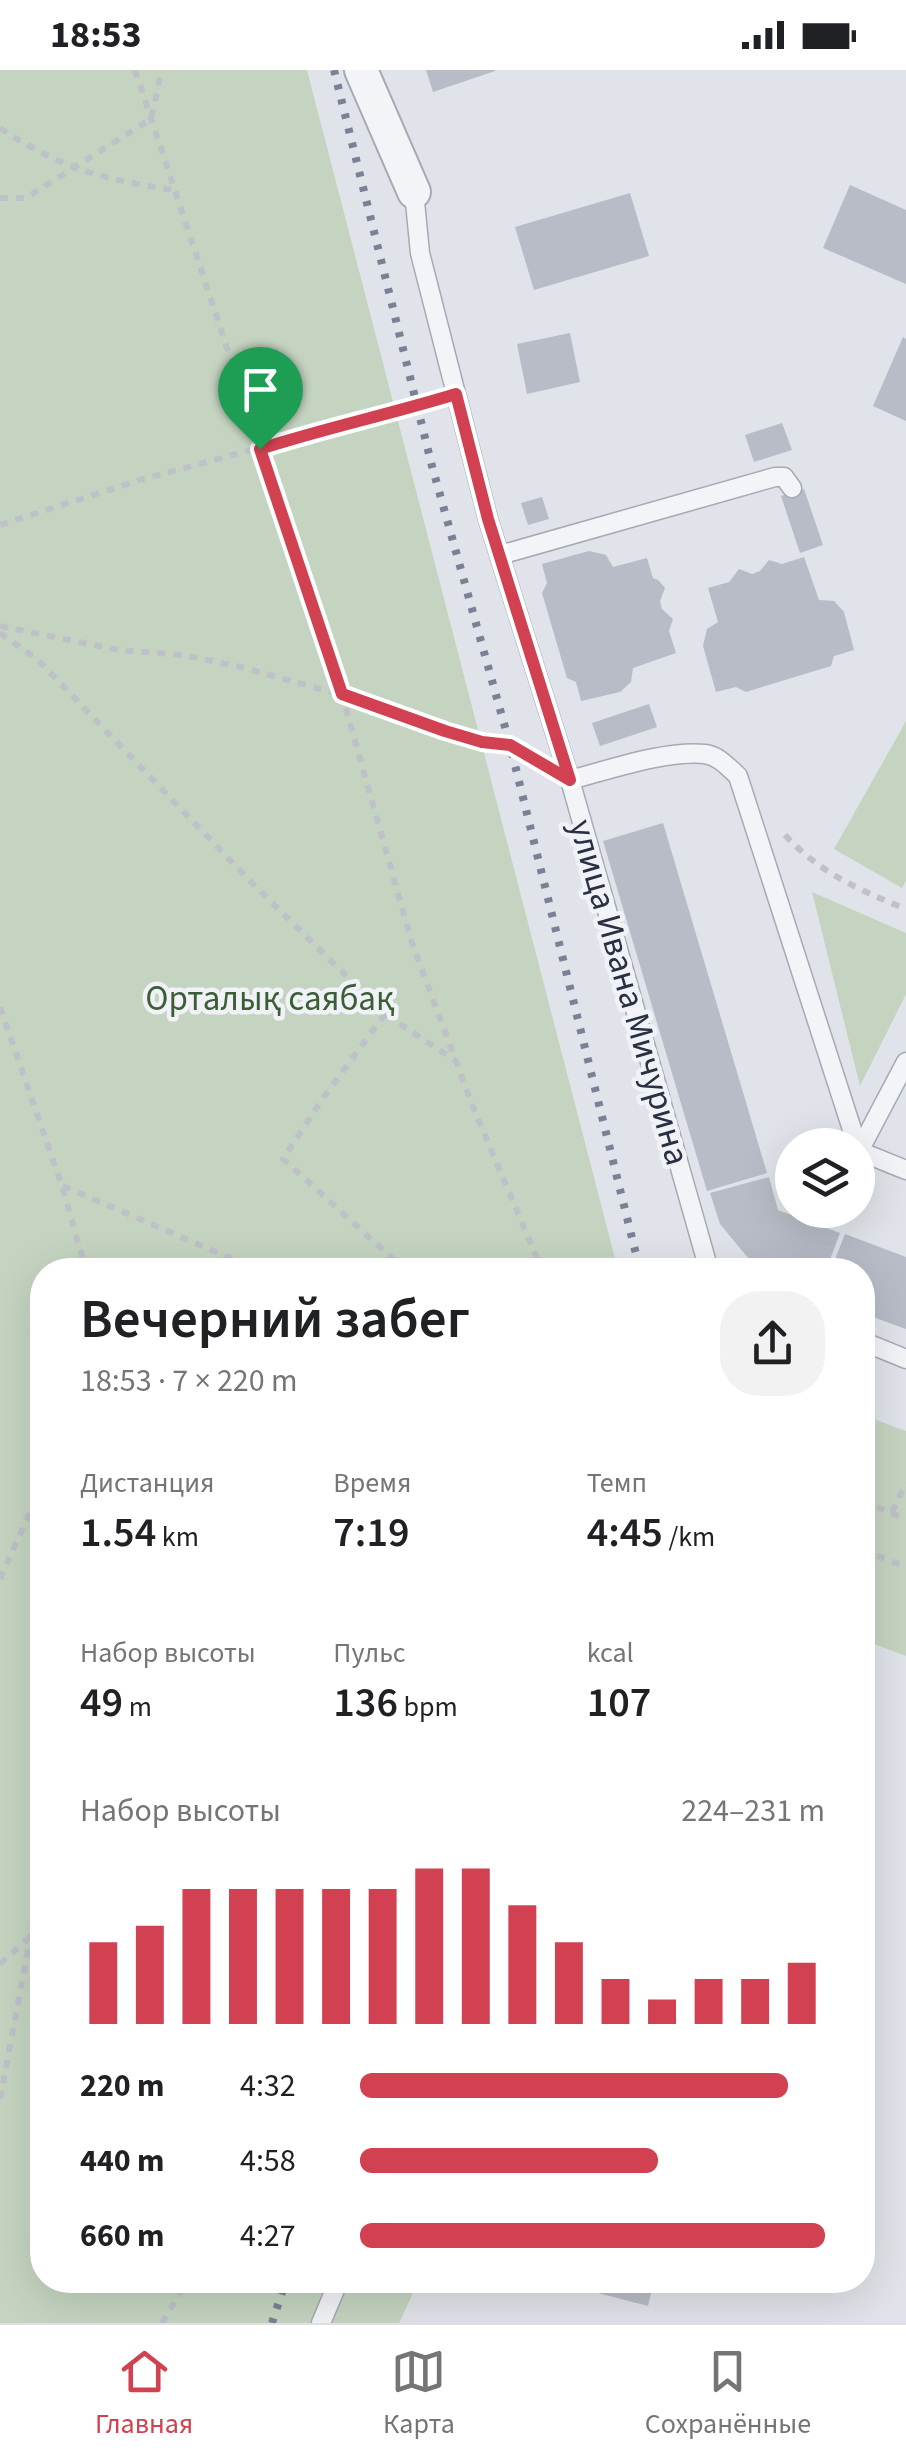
<!DOCTYPE html>
<html lang="ru">
<head>
<meta charset="utf-8">
<style>
  body { margin:0; font-family:"Source Sans 3",sans-serif; background:#f2f2f2; color:#202124; height:100vh; display:flex; flex-direction:column; font-size:38px; white-space:nowrap }
  * { box-sizing:border-box; margin:0 }
  p { font-size:32px; color:#757577 }
  .icon { flex:none; width:55px; height:55px; fill:none; stroke:currentColor; stroke-width:2; stroke-linecap:round; stroke-linejoin:round }
  .map { position:relative; flex:1; overflow:hidden }
  .drawer { position:absolute; left:30px; top:1188px; width:845px; height:1035px; display:flex; flex-direction:column; background:#fff; border-radius:40px; box-shadow:0 10px 40px #0002 }
  .drawer>* { flex:none }
  .tools { position:absolute; left:775px; top:1058px; display:grid; gap:20px }
  .tools a { display:grid; place-items:center; width:100px; height:100px; border-radius:50%; background:#fff; box-shadow:0 10px 40px #0002; font-size:50px }
  .pin { position:absolute; display:grid; place-items:center; width:85px; height:85px; color:#fff; margin:-102px -42px; border-radius:50% 50% 50% 0; rotate:-45deg; box-shadow:0 0 10px #0007 }
  .pin .icon { rotate:45deg }
  .round { display:grid; place-items:center; flex:none; width:105px; height:105px; border-radius:40px; background:#f2f2f2 }
  .overview { display:flex; align-items:center; justify-content:space-between; height:170px; padding:0 50px }
  h1 { font-size:55px; font-weight:600; line-height:75px }
  .metrics { display:grid; grid-template-columns:repeat(3,1fr); gap:15px; height:170px; padding:10px 50px }
  .metrics div { display:grid; align-content:center }
  .metrics b { font-size:42px; font-weight:600 }
  .metrics small { font-size:28px; font-weight:400 }
  .metrics p { font-size:28px }
  .chart { height:280px; padding:20px 50px }
  .chart p { display:flex; justify-content:space-between }
  .chart svg { width:100%; height:180px; margin-top:10px; stroke:#d24151; stroke-width:6 }
  ul { padding:0 50px; list-style:none; font-size:32px }
  li { display:grid; grid-template-columns:160px 120px 1fr; align-items:center; height:75px }
  li i { height:25px; border-radius:12px; background:#d24151 }
  .status { display:flex; justify-content:space-between; align-items:center; height:70px; padding:0 50px; background:#fff; direction:ltr }
  .status svg { height:28px; fill:currentColor }
  .dock { display:flex; justify-content:space-around; align-items:center; height:140px; border-top:2px solid #e0e0e0; background:#fff; font-size:28px; color:#757577 }
  .dock a { display:grid; justify-items:center; gap:5px }
  .dock .current { color:#d24151 }
  .map>svg:first-child { display:block }
  .green { fill:#c5d4c1 }
  .building { fill:#b7bcc6 }
  .lines { fill:none; stroke-linecap:round; stroke-linejoin:round }
  .service-casing { stroke:#a5aab3; stroke-width:21 }
  .minor-casing { stroke:#a5aab3; stroke-width:36 }
  .path { stroke:#bec1c8; stroke-width:6; stroke-dasharray:8 8; stroke-linecap:butt }
  .service { stroke:#f3f4f8; stroke-width:18 }
  .minor { stroke:#f3f4f8; stroke-width:32 }
  .rail { stroke:#798294; stroke-width:8; stroke-dasharray:5 10; stroke-linecap:butt }
  .route-casing { stroke:#fff; stroke-width:20 }
  .route { stroke:#d24151; stroke-width:12 }
  .labels { text-anchor:middle; stroke-width:9; stroke-linejoin:round; paint-order:stroke }
  .street-label { font-size:35px; fill:#283041; stroke:#f0f2f7 }
  .park-label { font-size:35px; fill:#3b5e35; stroke:#f0f2f7 }
</style>
</head>
<body>
<div class="status"><b>18:53</b><svg viewBox="0 0 49 12"><path d="M0 12V9h3v3zM5 12V6h3v6zM10 12V3h3v9zM15 12V0h3v12zM26 1h20v11H26zM47 4h2v5h-2z"/></svg></div>
<div class="map">
<svg width="906" height="2253" viewBox="0 0 906 2253">
  <rect width="100%" height="100%" fill="#e0e3e9"/>
  <g class="green">
    <path d="M0,0H307L618,1200H42V2210H419L399,2253H0Z"/>
    <path d="M906,651V811L902,818L834,779Z"/>
    <path d="M812,822L906,863V924L860,1016Z"/>
    <path d="M863,1345L906,1361V1586L863,1570Z"/>
  </g>
  <g class="building">
    <path d="M426,0H495V1L433,22Z"/>
    <path d="M850,115L906,140V214L823,178Z"/>
    <path d="M630,123L649,186L534,220L515,157Z"/>
    <path d="M570,263L580,312L527,324L517,274Z"/>
    <path d="M903,267L906,269V351L873,336Z"/>
    <path d="M782,353L792,380L754,392L745,365Z"/>
    <path d="M804,419L823,475L800,483L781,426Z"/>
    <path d="M542,427L549,449L528,455L521,433Z"/>
    <path d="M589,481L606,485L613,497L647,488L653,508L658,510L665,518L660,531L662,539L673,549L669,561L676,583L633,598L631,612L620,622L581,631L576,612L567,608L542,523L547,513L542,494Z"/>
    <path d="M804,487L819,530L834,531L844,542L854,580L834,586L831,596L746,622L736,617L716,622L703,576L707,559L718,552L708,518L729,512L739,499L752,504L760,501L769,490L782,494Z"/>
    <path d="M649,634L657,657L600,676L592,653Z"/>
    <path d="M663,753L767,1103L707,1121L603,771Z"/>
    <path d="M769,1107L778,1140L840,1163L826,1200H769L753,1194L720,1154L710,1123Z"/>
    <path d="M845,1164L906,1187V1259L862,1243V1200H831Z"/>
    <path d="M573,2210H654L648,2236L571,2216Z"/>
  </g>
  <g class="lines">
    <defs>
      <g id="service">
        <path d="M414,122L420,183L488,449L570,710L709,1200"/>
        <path d="M500,485L775,407H784L792,418"/>
        <path d="M570,710C609,700 665,680 705,684C719,686 728,697 738,706L857,1075"/>
        <path d="M858,1076L859,1081L906,1100"/>
        <path d="M859,1081L906,992"/>
        <path d="M862,1271L906,1289"/>
        <path d="M321,2253L339,2210"/>
      </g>
      <path id="minor" d="M361,0L414,122"/>
    </defs>
    <use href="#service" class="service-casing"/>
    <use href="#minor" class="minor-casing"/>
    <g class="path">
      <path d="M135,0L342,625L412,873L473,1037L542,1200"/>
      <path d="M0,58C60,98 104,110 174,120"/>
      <path d="M0,128H26L151,49L162,0"/>
      <path d="M0,455L140,410L436,330"/>
      <path d="M0,556L119,580L183,585L241,597L342,625L445,661L482,672L510,675L539,692"/>
      <path d="M0,563L38,590L253,814L385,944L456,991"/>
      <path d="M785,765C820,803 859,820 906,839"/>
      <path d="M0,937L62,1116L86,1200"/>
      <path d="M385,944L321,1031L283,1089L405,1200"/>
      <path d="M63,1116L258,1200"/>
      <path d="M862,1431L906,1449"/>
      <path d="M892,1442L906,1413"/>
      <path d="M862,1480L906,1497"/>
      <path d="M0,1509L42,1415"/>
      <path d="M0,1894L42,1856"/>
      <path d="M0,2029L42,1805"/>
      <path d="M162,2253L188,2210"/>
    </g>
    <use href="#service" class="service"/>
    <use href="#minor" class="minor"/>
    <g class="rail">
      <path d="M334,0L432,396L510,675L636,1184L634,1200"/>
      <path d="M272,2253L286,2210"/>
    </g>
  </g>
  <g class="lines">
    <defs>
      <path id="route" d="M456,324L488,449L570,710L510,675L482,672L445,661L342,624L260,379C325,358 391,344 456,324Z"/>
    </defs>
    <use href="#route" class="route-casing"/>
    <use href="#route" class="route"/>
  </g>
  <g class="labels">
    <g class="street-label">
      <text transform="translate(630 922) rotate(74)" y="12">улица Ивана Мичурина</text>
    </g>
    <g class="park-label">
      <text x="270" y="940">Орталық саябақ</text>
    </g>
  </g>
</svg>
<div class="tools">
<a><svg class="icon" aria-label="layers" viewBox="0 0 24 24"><path d="M12 4l9 5-9 5-9-5zM3 14l9 5 9-5"/></svg></a>
</div>
<div class="pin" style="left:260px;top:379px;background:#1e9e55"><svg class="icon" aria-label="arrive" viewBox="0 0 24 24"><path d="M6 21V4h12l-3 4 3 4H6"/></svg></div>
<section class="drawer">
<div class="overview"><div><h1>Вечерний забег</h1><p>18:53 · 7 × 220 m</p></div><a class="round"><svg class="icon" aria-label="share" viewBox="0 0 24 24"><path d="M12 15V3M7 8l5-5 5 5M5 13v7h14v-7"/></svg></a></div>
<div class="metrics">
<div><p>Дистанция</p><b>1.54<small> km</small></b></div>
<div><p>Время</p><b>7:19</b></div>
<div><p>Темп</p><b>4:45<small> /km</small></b></div>
</div>
<div class="metrics">
<div><p>Набор высоты</p><b>49<small> m</small></b></div>
<div><p>Пульс</p><b>136<small> bpm</small></b></div>
<div><p>kcal</p><b>107</b></div>
</div>
<div class="chart"><p><span>Набор высоты</span>224–231 m</p>
<svg viewBox="0 0 160 44" preserveAspectRatio="none"><path d="M5 44V24M15 44V20M25 44V11M35 44V11M45 44V11M55 44V11M65 44V11M75 44V6M85 44V6M95 44V15M105 44V24M115 44V33M125 44V38M135 44V33M145 44V33M155 44V29"/></svg>
</div>
<ul>
<li><b>220 m</b>4:32<i style="width:92%"></i></li>
<li><b>440 m</b>4:58<i style="width:64%"></i></li>
<li><b>660 m</b>4:27<i style="width:100%"></i></li>
</ul>
</section>
</div>
<nav class="dock">
<a class="current"><svg class="icon" aria-label="home" viewBox="0 0 24 24"><path d="M3 11l9-7 9 7M6 9v11h12V9"/></svg>Главная</a>
<a><svg class="icon" aria-label="map" viewBox="0 0 24 24"><path d="M3 6l6-2 6 2 6-2v14l-6 2-6-2-6 2zM9 4v14M15 6v14"/></svg>Карта</a>
<a><svg class="icon" aria-label="saved" viewBox="0 0 24 24"><path d="M7 4h10v16l-5-4-5 4z"/></svg>Сохранённые</a>
</nav>
</body>
</html>
